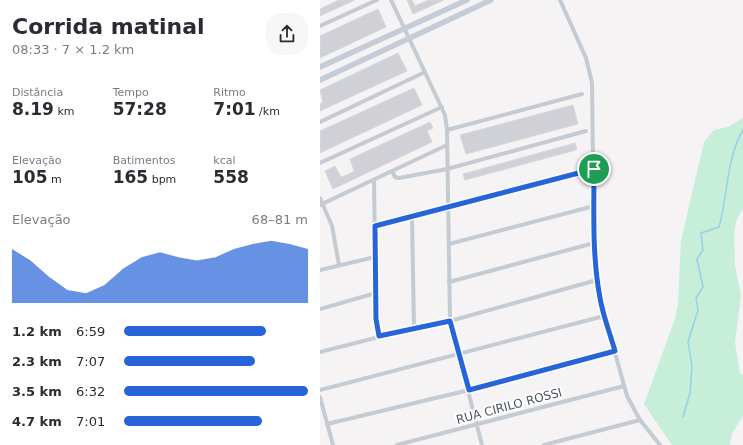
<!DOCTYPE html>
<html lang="pt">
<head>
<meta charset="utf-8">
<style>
  body { margin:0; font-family:"DejaVu Sans",sans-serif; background:#f7f7f7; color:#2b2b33; height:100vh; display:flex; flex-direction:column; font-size:15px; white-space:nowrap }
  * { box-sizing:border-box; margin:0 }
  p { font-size:13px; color:#7c7c81 }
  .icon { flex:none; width:22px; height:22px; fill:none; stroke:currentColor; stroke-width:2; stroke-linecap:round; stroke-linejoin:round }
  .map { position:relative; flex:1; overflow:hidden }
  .drawer { display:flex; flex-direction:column; background:#fff; width:320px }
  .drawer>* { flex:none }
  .pin { position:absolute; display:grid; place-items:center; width:34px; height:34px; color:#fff; margin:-17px; border:2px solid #fff; border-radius:50%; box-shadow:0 1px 4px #0007 }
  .round { display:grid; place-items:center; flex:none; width:42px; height:42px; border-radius:16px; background:#f7f7f7 }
  .overview { display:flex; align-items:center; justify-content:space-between; height:68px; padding:0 12px }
  h1 { font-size:22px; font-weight:800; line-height:30px }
  .stats { display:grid; grid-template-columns:repeat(3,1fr); gap:6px; height:68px; padding:4px 12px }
  .stats div { display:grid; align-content:center }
  .stats b { font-size:17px; font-weight:800 }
  .stats small { font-size:11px; font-weight:400 }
  .stats p { font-size:11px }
  .chart { height:112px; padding:8px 12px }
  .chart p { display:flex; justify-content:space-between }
  .chart svg { width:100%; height:72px; margin-top:4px; fill:#2764da; opacity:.7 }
  ul { padding:0 12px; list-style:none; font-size:13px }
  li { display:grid; grid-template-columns:64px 48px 1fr; align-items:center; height:30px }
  li i { height:10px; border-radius:5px; background:#2764da }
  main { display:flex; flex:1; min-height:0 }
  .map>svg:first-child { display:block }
  .green { fill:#c6eed9 }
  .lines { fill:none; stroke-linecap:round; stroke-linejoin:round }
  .stream { stroke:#96cfe7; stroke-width:1.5 }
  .building { fill:#d0d1d6; stroke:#d7d8dd }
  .street { stroke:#c5cbd3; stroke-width:4 }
  .secondary { stroke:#c5ccd7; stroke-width:5.5 }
  .route-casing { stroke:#fff; stroke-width:8 }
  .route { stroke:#2764da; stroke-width:5 }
  .labels { text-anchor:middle; stroke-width:4; stroke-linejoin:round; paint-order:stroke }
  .street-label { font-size:12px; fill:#4b545f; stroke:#fff }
</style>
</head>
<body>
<main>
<section class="drawer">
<div class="overview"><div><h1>Corrida matinal</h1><p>08:33 · 7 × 1.2 km</p></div><a class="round"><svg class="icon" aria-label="share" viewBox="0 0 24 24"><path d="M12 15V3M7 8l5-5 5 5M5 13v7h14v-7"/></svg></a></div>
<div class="stats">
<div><p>Distância</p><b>8.19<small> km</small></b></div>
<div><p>Tempo</p><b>57:28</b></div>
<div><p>Ritmo</p><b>7:01<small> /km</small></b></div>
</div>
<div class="stats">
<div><p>Elevação</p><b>105<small> m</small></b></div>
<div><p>Batimentos</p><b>165<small> bpm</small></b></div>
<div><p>kcal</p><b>558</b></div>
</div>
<div class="chart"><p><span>Elevação</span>68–81 m</p>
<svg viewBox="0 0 160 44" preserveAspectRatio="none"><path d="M0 44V11L10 18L20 28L30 36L40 38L50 33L60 23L70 16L80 13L90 16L100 18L110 16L120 11L130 8L140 6L150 8L160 11V44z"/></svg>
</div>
<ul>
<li><b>1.2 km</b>6:59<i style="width:77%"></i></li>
<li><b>2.3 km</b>7:07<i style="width:71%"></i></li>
<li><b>3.5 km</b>6:32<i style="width:100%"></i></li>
<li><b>4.7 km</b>7:01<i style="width:75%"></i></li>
</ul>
</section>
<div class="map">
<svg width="423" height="445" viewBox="0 0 423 445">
  <rect width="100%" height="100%" fill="#f5f3f3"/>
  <path class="green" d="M423,118V208L416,221L414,237L415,265L421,296L415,342L420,374H423V416L412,433L410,445H352L324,404L355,319L358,304L361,241L384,142L394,130L408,127Z"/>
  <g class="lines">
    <path class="stream" d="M363,417L370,393L372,366L368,342L378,310L376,298L383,287L377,259L383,250L381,233L399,227C408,195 406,159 423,130"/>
  </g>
  <g class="building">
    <path d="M19,0H35L0,16V9Z"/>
    <path d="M87,0H92L95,6L108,0H124L93,14Z"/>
    <path d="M58,9L66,27L0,58V36Z"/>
    <path d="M78,53L87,71L0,111V104L3,102L0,90Z"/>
    <path d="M94,88L102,105L0,153V131Z"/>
    <path d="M253,105L258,124L146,154L140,135Z"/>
    <path d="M110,122L113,128L107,131L112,142L13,189L5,171L15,166L21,177L27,175L34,171L30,159Z"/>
    <path d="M255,143L257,149L256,150L145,180L143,174Z"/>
  </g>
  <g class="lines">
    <g class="street">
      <path d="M71,0L125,115L127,130L130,321L162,445"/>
      <path d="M240,0L266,58L272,83L274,243L280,299L307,396L320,420L340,445"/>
      <path d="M0,26L57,0"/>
      <path d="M0,122L105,72"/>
      <path d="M127,130L262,94"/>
      <path d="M0,163L122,107"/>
      <path d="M72,171L75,177L79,178L127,169L266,131"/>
      <path d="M54,180L56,319L59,336"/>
      <path d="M0,198L12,226L19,265"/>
      <path d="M0,205L127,145"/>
      <path d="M92,217L94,328"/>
      <path d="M55,226L274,169"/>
      <path d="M129,244L274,206"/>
      <path d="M0,270L55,257"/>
      <path d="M129,282L274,243"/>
      <path d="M0,309L56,293"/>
      <path d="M0,352L94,328L130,321L277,280"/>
      <path d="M0,390L284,316"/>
      <path d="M0,397L13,445"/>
      <path d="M7,424L149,390L295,351"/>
      <path d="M77,445L304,386"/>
      <path d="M224,445L320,420"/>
    </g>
    <g class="secondary">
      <path d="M0,67L147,0"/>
      <path d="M0,80L171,0"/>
    </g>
  </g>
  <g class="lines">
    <defs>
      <path id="route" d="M274,169C274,212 272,255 280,298C283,316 290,333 295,351L149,390L130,321L59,336L56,319L55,226Z"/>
    </defs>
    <use href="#route" class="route-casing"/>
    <use href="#route" class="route"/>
  </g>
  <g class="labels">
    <g class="street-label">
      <text transform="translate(189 406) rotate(-15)" y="4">RUA CIRILO ROSSI</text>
    </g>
  </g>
</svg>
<div class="pin" style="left:274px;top:169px;background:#1e9e55"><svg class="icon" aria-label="arrive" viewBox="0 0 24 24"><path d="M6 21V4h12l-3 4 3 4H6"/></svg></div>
</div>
</main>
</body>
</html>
